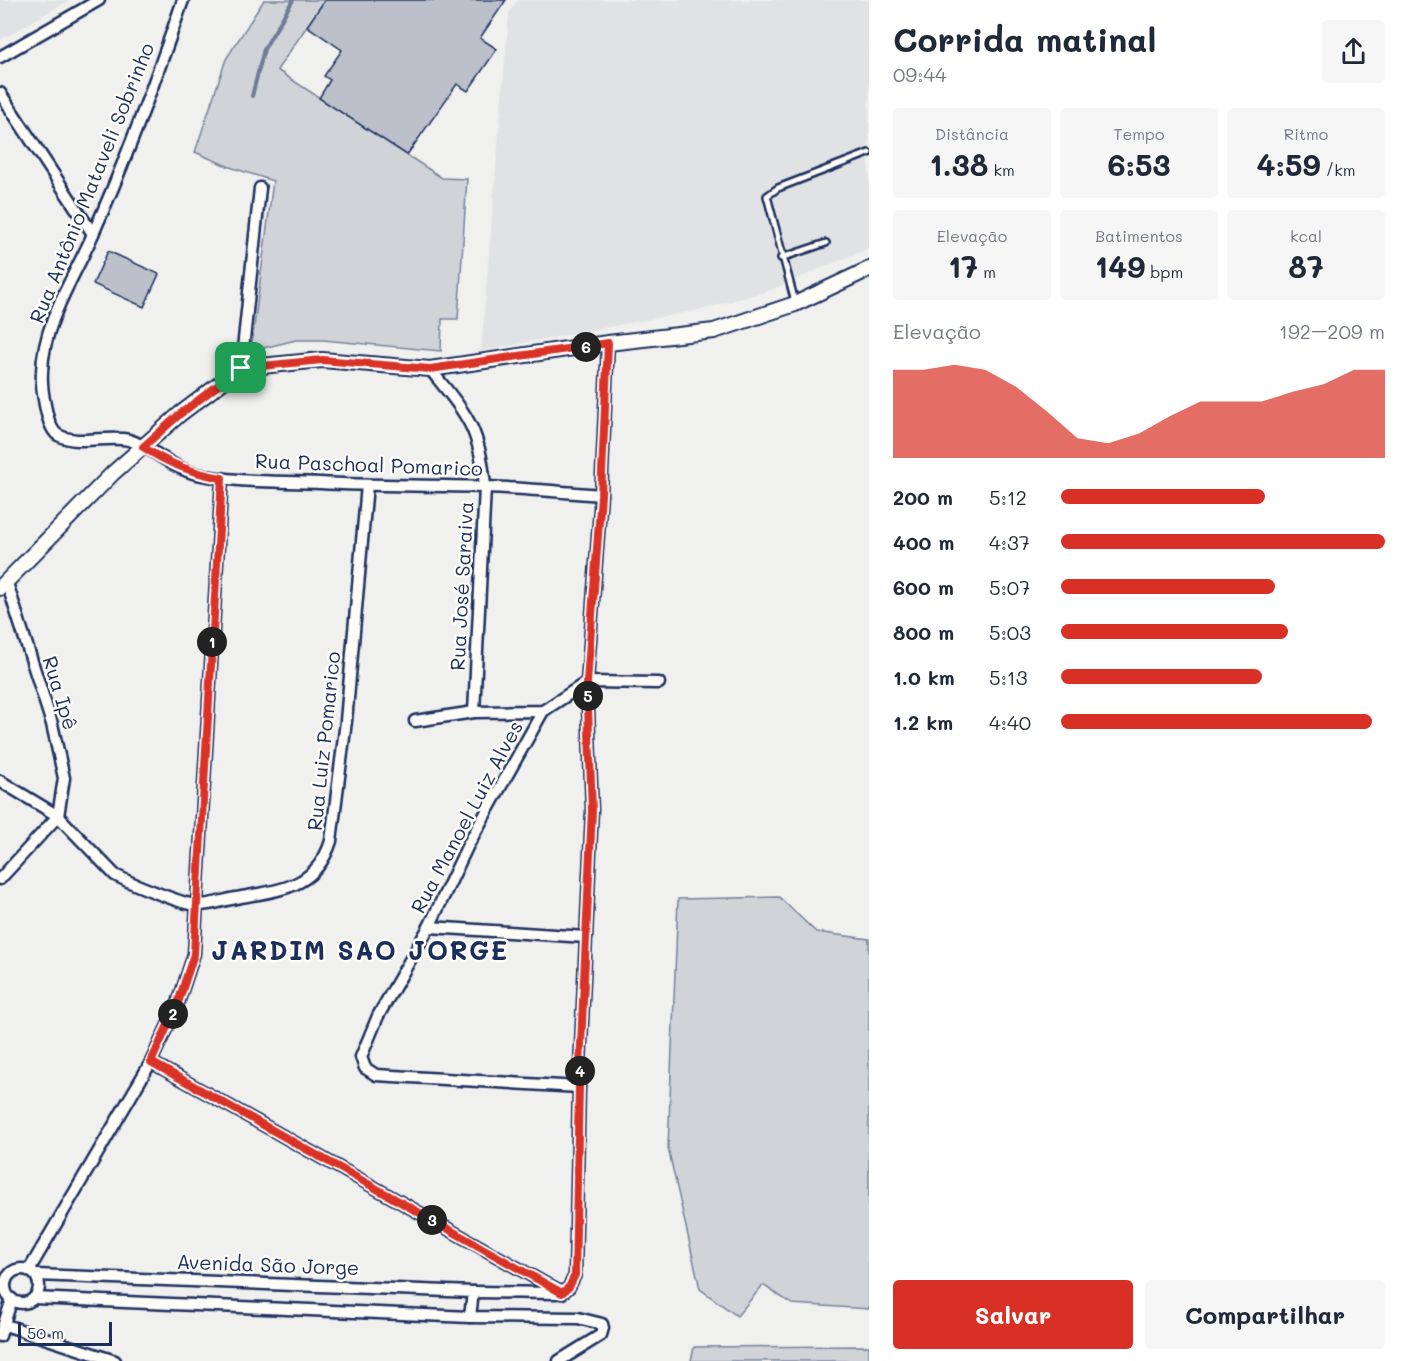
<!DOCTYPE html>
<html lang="pt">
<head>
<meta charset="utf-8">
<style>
  body { margin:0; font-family:Mali,sans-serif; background:#f6f6f7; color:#1f2937; height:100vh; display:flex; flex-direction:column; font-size:22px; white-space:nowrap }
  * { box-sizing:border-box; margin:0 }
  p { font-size:20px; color:#747a83 }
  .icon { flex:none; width:33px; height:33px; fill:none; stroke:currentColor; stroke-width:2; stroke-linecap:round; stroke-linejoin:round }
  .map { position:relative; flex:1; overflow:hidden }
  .drawer { display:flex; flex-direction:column; background:#fff; width:540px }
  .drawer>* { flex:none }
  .scale { position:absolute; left:18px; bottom:15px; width:94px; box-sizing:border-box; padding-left:6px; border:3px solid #1b2f5e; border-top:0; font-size:16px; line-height:21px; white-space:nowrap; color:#1b2f5e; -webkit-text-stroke:4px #fdfcf7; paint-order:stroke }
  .pin { position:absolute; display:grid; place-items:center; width:51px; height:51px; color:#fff; margin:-26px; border-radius:12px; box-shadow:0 3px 9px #0006 }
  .km { position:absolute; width:30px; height:30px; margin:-15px; border-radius:50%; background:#222; color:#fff; font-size:16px; line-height:30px; text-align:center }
  .round { display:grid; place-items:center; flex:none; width:63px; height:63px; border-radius:6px; background:#f6f6f7 }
  .headline { display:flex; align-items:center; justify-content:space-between; height:102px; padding:0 24px }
  h1 { font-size:33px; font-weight:700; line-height:45px }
  .stats { display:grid; grid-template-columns:repeat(3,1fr); gap:9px; height:102px; padding:6px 24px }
  .stats div { display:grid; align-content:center; border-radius:6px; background:#f6f6f7; text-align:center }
  .stats b { font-size:30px; font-weight:700 }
  .stats small { font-size:16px; font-weight:400 }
  .stats p { font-size:16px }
  .chart { height:168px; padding:12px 24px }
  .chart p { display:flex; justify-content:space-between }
  .chart svg { width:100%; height:108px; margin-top:6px; fill:#d93025; opacity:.7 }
  .button { display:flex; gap:12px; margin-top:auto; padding:12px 24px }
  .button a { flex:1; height:69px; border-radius:6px; background:#d93025; color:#fff; font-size:24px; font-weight:700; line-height:69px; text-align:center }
  .button a+a { background:#f6f6f7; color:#1f2937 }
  ul { padding:0 24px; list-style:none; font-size:20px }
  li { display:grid; grid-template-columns:96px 72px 1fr; align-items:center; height:45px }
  li i { height:15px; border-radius:8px; background:#d93025 }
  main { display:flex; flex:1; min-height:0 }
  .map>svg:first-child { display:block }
  .built { fill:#e0e2e3 }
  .green { fill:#d0d3d8; stroke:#76819b; stroke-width:1.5 }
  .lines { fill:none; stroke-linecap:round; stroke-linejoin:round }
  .stream { stroke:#6f7b97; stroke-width:4 }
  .building { fill:#bbc0ca; stroke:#1b2f5e; stroke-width:1.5 }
  .service-casing { stroke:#1b2f5e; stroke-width:10 }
  .minor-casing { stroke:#1b2f5e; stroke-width:15 }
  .tertiary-casing { stroke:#1b2f5e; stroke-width:18 }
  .service { stroke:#fdfcf7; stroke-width:5 }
  .minor { stroke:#fdfcf7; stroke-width:10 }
  .tertiary { stroke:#fdfcf7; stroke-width:14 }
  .route-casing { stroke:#fff; stroke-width:12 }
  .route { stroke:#d93025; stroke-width:8 }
  .labels { text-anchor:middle; stroke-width:5; stroke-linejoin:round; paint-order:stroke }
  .street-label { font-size:20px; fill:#1b2f5e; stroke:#fdfcf7 }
  .district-label { font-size:26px; font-weight:bold; letter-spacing:1.5px; fill:#1b2f5e; stroke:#fdfcf7 }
</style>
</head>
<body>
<main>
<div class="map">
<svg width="869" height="1361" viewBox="0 0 869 1361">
  <rect width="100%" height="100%" fill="#f0f0ee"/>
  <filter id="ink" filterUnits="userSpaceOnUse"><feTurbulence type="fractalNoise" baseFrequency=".0167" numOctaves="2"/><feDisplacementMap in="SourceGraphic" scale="12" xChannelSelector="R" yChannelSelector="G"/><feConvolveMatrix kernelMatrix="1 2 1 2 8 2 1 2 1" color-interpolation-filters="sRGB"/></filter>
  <g filter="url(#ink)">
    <g class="built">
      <path d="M0,0H70L0,40Z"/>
      <path d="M518,0H869V248L773,289L704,309L481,351L509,13Z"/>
    </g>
    <g class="green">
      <path d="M264,0H325L277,70L442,178L467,179L458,319H442L441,351L323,340H296L251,351L273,181L227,166L195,152L226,59Z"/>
      <path d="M779,897L816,932L869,939V1309L792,1304L763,1285L737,1316L700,1289L668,1148L678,899Z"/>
      <path d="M869,1346V1361H691L694,1347Z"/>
    </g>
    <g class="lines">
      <path class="stream" d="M252,96L264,49L293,0"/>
    </g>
    <g class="building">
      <path d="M325,0H506L480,38L497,49L468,91L457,84L407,155L319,98L330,80L324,76L342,50L307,26Z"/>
      <path d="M108,251L159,274L144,307L93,284Z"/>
    </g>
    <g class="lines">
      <defs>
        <g id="service">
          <path d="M781,258L826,243"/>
          <path d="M795,302L767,196L778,188L869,153"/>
        </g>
        <g id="minor">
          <path d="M183,0C156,79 127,158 93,234C74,278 43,322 42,372C41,385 46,428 58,435C78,446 107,435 129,440C151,446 171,468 197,474C237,483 279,481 320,483C374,486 429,485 483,487C522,488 562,492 601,495"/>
          <path d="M0,57L99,0"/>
          <path d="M0,93L93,234"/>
          <path d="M241,368L260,188"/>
          <path d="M430,369C466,414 480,427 485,487L474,712"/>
          <path d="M543,711L468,845L429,927L378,1016L361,1057L365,1068L376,1075L579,1087"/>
          <path d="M415,721L474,712L543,711L587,682L659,683"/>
          <path d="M0,781L58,816L115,875C128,882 182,904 196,905C208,906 224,900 236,898C279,890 316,889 331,841L346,721L367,485"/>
          <path d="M0,879L58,816L64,778L52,724L7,583"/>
          <path d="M429,927L586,937"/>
          <path d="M151,1062L562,1293"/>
          <circle cx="22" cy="1286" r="17"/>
          <path d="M29,1270L151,1062L178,1003L194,954L222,478"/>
          <path d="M36,1275L473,1292L470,1317"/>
          <path d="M473,1292L558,1293"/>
          <path d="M562,1293L569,1287L575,1275L579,1087L592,810L587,682L601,495L608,343"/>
          <path d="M34,1298L470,1317L578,1318L602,1324L603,1328L601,1335L559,1361"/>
          <path d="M5,1325L115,1361"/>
          <path d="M0,1336L12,1299"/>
        </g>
        <path id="tertiary" d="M0,588L113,473L180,414L241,368L322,360L430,369L608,343L714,331L795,304L869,269"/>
      </defs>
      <use href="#service" class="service-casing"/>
      <use href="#minor" class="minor-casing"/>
      <use href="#tertiary" class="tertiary-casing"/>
      <use href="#service" class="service"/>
      <use href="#minor" class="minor"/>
      <use href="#tertiary" class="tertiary"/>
    </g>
  </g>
  <g class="lines" filter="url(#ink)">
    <defs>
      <path id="route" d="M608,343L601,495L587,682L592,810L579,1087L575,1275L569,1287L562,1293L151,1062L178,1003L194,954L222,478C192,473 168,464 143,447L180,414L241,368L322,360L430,369Z"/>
    </defs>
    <use href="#route" class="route-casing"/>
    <use href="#route" class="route"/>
  </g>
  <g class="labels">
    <g class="street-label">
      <text transform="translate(92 183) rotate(-68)" y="7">Rua Antônio Mataveli Sobrinho</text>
      <text transform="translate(369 465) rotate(2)" y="7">Rua Paschoal Pomarico</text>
      <text transform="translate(462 586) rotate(-87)" y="7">Rua José Saraiva</text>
      <text transform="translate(60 693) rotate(73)" y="7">Rua Ipê</text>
      <text transform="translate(324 741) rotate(-84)" y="7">Rua Luiz Pomarico</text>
      <text transform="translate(467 817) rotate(-62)" y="7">Rua Manoel Luiz Alves</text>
      <text transform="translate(268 1265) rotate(2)" y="7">Avenida São Jorge</text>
    </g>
    <g class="district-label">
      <text x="360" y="960">JARDIM SAO JORGE</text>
    </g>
  </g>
</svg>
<div class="scale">50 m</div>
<div class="pin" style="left:241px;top:368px;background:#1e9e55"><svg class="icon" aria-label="arrive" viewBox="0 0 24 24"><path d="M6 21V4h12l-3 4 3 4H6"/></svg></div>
<b class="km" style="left:212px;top:642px">1</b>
<b class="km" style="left:173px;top:1014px">2</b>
<b class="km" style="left:432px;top:1220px">3</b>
<b class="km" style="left:580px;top:1071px">4</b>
<b class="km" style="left:588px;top:696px">5</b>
<b class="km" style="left:586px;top:347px">6</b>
</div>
<section class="drawer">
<div class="headline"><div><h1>Corrida matinal</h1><p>09:44</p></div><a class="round"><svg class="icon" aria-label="share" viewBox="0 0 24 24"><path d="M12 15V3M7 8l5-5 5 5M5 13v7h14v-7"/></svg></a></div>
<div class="stats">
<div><p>Distância</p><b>1.38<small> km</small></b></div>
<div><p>Tempo</p><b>6:53</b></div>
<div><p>Ritmo</p><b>4:59<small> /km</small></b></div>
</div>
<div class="stats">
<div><p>Elevação</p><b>17<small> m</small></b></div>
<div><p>Batimentos</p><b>149<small> bpm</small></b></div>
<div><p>kcal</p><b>87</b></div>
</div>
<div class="chart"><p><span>Elevação</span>192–209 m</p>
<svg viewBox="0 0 160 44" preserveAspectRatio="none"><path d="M0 44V8L10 8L20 6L30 8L40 15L50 25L60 36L70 38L80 34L90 27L100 21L110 21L120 21L130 17L140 14L150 8L160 8V44z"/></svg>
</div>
<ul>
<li><b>200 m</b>5:12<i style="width:63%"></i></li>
<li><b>400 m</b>4:37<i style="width:100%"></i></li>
<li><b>600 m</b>5:07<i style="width:66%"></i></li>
<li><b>800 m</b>5:03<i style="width:70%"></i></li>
<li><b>1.0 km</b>5:13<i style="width:62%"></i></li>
<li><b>1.2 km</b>4:40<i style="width:96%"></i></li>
</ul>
<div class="button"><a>Salvar</a><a>Compartilhar</a></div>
</section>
</main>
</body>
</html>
